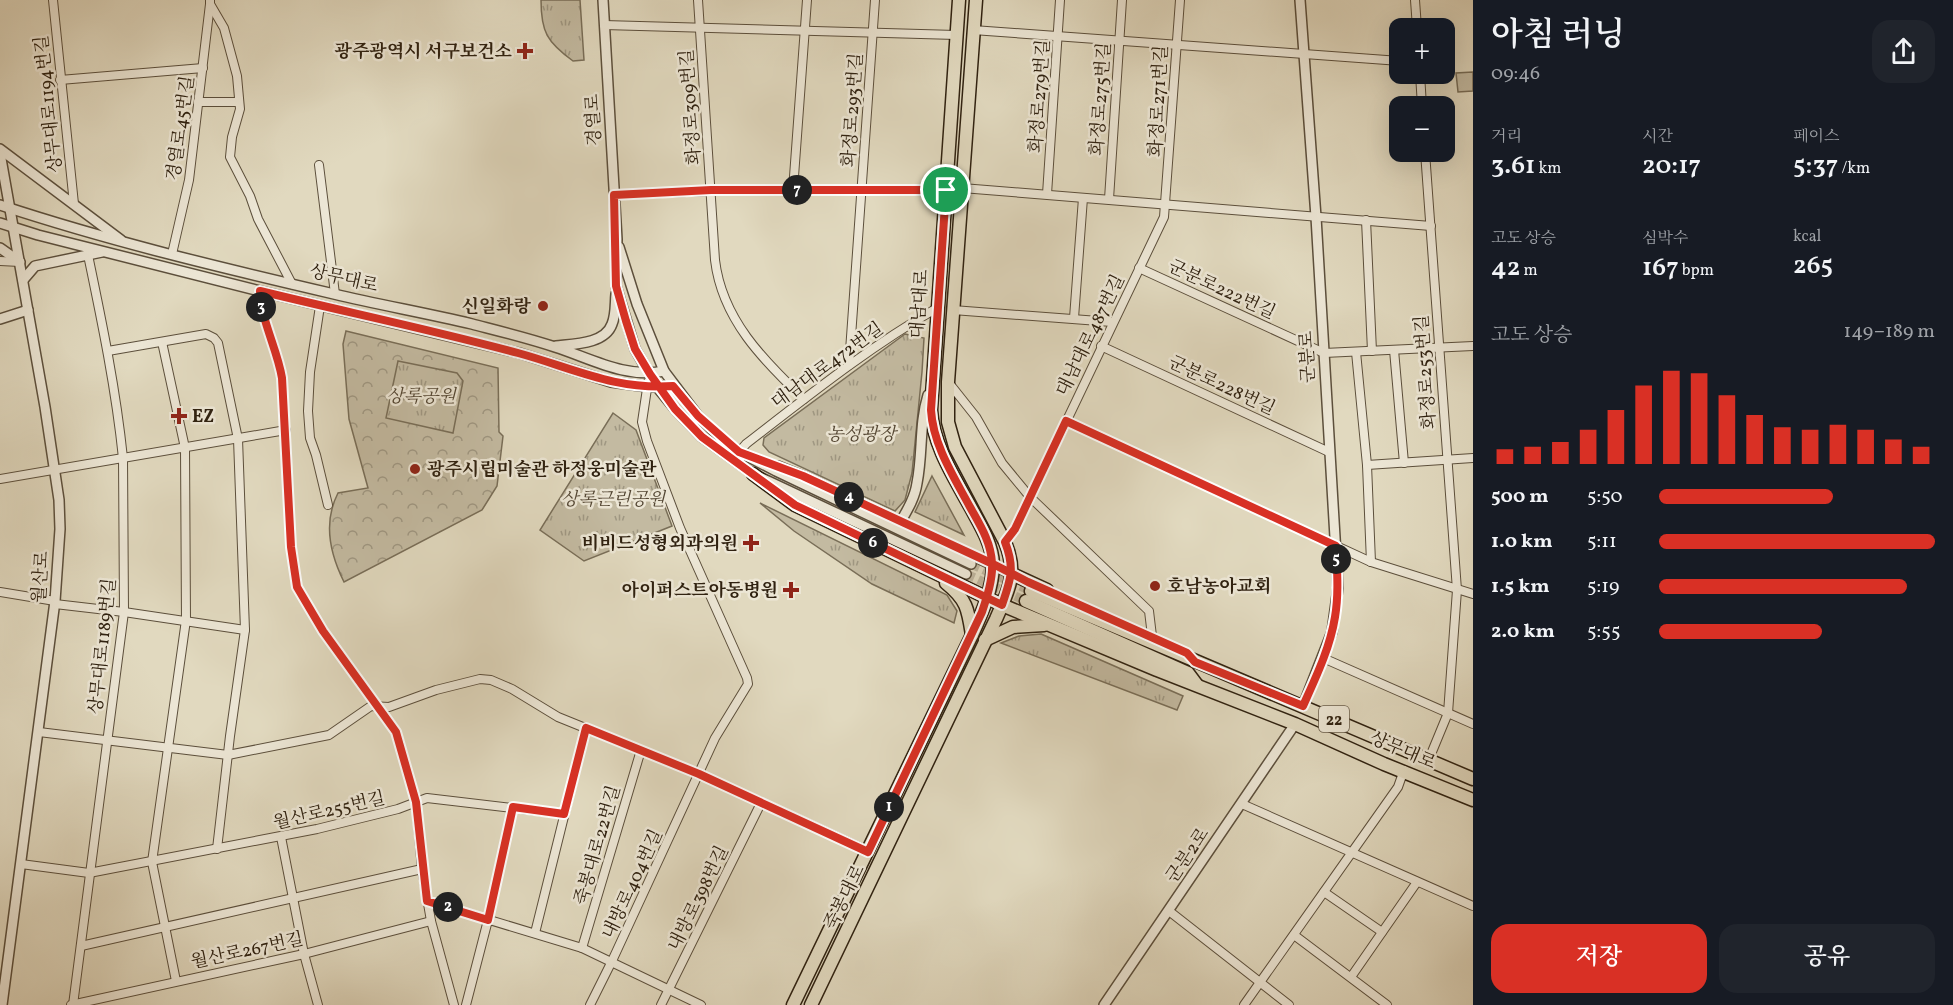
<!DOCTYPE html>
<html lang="ko">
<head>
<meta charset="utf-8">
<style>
  body { margin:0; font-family:Vollkorn,"Noto Serif KR",serif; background:#20242c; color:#f1f3f6; height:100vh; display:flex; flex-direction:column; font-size:22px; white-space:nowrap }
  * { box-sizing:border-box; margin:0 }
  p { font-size:20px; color:#9ea1a6 }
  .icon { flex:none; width:33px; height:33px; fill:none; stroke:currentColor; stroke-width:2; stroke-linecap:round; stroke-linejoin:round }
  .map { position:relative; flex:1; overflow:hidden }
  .sheet { display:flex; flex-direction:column; background:#171b24; width:480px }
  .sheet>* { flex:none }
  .buttons { position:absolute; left:1389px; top:18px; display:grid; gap:12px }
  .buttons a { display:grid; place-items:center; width:66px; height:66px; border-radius:12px; background:#171b24; box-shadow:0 6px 24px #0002; font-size:30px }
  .pin { position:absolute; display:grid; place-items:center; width:51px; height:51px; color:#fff; margin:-26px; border:3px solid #fff; border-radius:50%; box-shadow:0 2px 6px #0007 }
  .km { position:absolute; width:30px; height:30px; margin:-15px; border-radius:50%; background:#222; color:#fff; font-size:16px; line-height:30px; text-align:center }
  .round { display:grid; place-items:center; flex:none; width:63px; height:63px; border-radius:18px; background:#20242c }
  .summary { display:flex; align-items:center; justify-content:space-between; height:102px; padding:0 18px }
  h1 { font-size:33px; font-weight:600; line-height:45px }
  .figures { display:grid; grid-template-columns:repeat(3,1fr); gap:9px; height:102px; padding:6px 18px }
  .figures div { display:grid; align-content:center }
  .figures b { font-size:26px; font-weight:600 }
  .figures small { font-size:16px; font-weight:400 }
  .figures p { font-size:16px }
  .chart { height:168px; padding:12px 18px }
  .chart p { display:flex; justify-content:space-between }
  .chart svg { width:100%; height:108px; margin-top:6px; stroke:#d93025; stroke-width:6 }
  .action { display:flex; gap:12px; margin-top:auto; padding:12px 18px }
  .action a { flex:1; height:69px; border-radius:18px; background:#d93025; color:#fff; font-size:24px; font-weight:600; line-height:69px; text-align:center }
  .action a+a { background:#20242c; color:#f1f3f6 }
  ul { padding:0 18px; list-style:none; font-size:20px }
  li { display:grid; grid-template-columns:96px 72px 1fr; align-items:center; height:45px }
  li i { height:15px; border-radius:8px; background:#d93025 }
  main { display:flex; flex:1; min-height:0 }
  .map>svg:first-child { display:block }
  .forest { fill:url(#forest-crowns); stroke:#796e58; stroke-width:1.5 }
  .park { fill:url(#park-tufts); stroke:#796e58; stroke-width:1.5 }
  .pitch { fill:#c3baa1; stroke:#796e58; stroke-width:1.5 }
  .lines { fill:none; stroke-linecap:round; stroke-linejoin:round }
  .tertiary-tunnel { stroke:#bdb49c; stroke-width:9; stroke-dasharray:9 4.5; stroke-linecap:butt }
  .minor-casing { stroke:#5c4f3c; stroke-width:10 }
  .tertiary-casing { stroke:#5c4f3c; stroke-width:12 }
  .primary-casing { stroke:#2f2110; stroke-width:15 }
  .minor { stroke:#ece6d5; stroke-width:8 }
  .tertiary { stroke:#ece6d5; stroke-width:9 }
  .primary { stroke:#e1d9bf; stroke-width:12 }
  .route-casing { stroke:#fff; stroke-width:12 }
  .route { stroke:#d93025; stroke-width:8 }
  .poi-dot { fill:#8f2418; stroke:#ece6d5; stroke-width:2 }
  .labels { text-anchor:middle; stroke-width:5; stroke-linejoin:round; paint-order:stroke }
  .shield { fill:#ece6d5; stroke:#685c4b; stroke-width:1.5 }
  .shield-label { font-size:16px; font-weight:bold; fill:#2f2110 }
  .poi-label { font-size:18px; font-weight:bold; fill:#2f2110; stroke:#ece6d5; text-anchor:end }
  .street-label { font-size:18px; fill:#2f2110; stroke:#ece6d5 }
  .park-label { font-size:18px; font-style:italic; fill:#544734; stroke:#ece6d5 }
</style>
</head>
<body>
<main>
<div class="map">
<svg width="1473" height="1005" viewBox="0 0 1473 1005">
  <defs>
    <pattern id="forest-crowns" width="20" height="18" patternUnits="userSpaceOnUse" patternTransform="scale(1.5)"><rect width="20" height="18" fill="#c3baa1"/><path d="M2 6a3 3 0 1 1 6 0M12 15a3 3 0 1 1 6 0" fill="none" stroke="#9f9782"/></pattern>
    <pattern id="park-tufts" width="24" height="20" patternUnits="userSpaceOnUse" patternTransform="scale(1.5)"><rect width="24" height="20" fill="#c3baa1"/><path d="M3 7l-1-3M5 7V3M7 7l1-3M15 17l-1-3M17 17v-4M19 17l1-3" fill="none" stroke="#9f9782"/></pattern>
  </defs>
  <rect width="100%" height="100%" fill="#e1d9bf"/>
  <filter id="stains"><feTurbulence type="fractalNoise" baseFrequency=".00333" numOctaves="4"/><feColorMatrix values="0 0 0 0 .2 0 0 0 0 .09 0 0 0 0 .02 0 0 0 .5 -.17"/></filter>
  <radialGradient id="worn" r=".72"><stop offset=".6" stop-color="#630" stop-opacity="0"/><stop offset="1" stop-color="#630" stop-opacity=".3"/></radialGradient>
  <path class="forest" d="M346,331L498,368L499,432L503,436L497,486L482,510L344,582C330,554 323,522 338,493L368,488L349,419L343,344Z"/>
  <g class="park">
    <path d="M541,0H580L584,60L573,61C547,42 541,32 541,0Z"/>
    <path d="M905,334L924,338L922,372L912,473L905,500L895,511L769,452L763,445L764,438Z"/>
    <path d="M398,361L457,373L463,381L453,433L386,418Z"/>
    <path d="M613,413L636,430L672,526L584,561L540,530Z"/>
    <path d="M932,476L964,535L915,512Z"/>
    <path d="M760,503L947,595L957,611L954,623L872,584L794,531Z"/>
    <path d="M1041,634L1183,696L1177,710L1001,643L1019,636Z"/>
  </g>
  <path class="pitch" d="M1473,72V91L1458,92L1456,73Z"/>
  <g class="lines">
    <g class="tertiary-tunnel">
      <path d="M971,564L1031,591"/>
      <path d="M966,574L1026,601"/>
    </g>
    <defs>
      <g id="minor">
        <path d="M53,0L74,204"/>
        <path d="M210,0V4L224,28L237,76L240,109L232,137L230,157L250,196L258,219L292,284"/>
        <path d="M698,0L715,260C722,319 763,360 804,399"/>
        <path d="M1415,0L1417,28"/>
        <path d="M604,25L956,35"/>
        <path d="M973,30L1400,61"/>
        <path d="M1420,74L1422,106"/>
        <path d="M60,80L203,68"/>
        <path d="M198,102H239"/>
        <path d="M1425,152L1457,590L1448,713L1429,759"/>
        <path d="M319,165L335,294"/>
        <path d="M962,188L1431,226"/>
        <path d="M793,190L807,0"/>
        <path d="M1047,194L1060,0"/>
        <path d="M614,195L711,191L946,190"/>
        <path d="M1109,199L1122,0"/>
        <path d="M1366,220L1372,351"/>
        <path d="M172,254L189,180L210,4"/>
        <path d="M0,261L20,262"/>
        <path d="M1139,268L1324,353L1473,346"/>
        <path d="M260,291C261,321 277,348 282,378L291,547L297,587L323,631L396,732L416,802L422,869L431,921L454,1005"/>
        <path d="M320,306L310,372L308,411L310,438L316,455L328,505"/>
        <path d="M953,310L1112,322"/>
        <path d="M1074,318L1083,198"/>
        <path d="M162,342L185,448L186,620L152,862L176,981"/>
        <path d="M1101,346L1329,452"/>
        <path d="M1394,350L1404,463"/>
        <path d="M108,351L206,334L214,338L218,343L238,439L245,630L230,736L217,849"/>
        <path d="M1356,352L1367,465L1371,562"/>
        <path d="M849,365L875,0"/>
        <path d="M949,383L976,417L1002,463L1030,497L1149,611L1152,636"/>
        <path d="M1066,421L1371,562L1473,594"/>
        <path d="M739,452L746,444C808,396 869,347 937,308"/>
        <path d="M1367,465L1473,458"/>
        <path d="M0,479L286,430"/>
        <path d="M1005,542L1015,529L1164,217L1180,0"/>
        <path d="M0,592L55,601"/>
        <path d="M55,604L124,612L245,630"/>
        <path d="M1323,658L1473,724"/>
        <path d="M39,732L228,755L329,735L371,706L389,707L436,690L480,679L491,680L512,689L558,717L699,774L868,851"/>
        <path d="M1242,804L1473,906"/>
        <path d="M281,837L304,954L318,1005"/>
        <path d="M21,864L89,873L317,829L398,809L427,798L564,814"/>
        <path d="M1324,892L1382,932"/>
        <path d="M427,901L582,948L701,1005"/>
        <path d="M1169,911L1289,1005"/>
        <path d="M535,933L586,728"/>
        <path d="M1294,935L1387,1005"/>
        <path d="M81,946L422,869"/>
        <path d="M582,948L641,750"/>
        <path d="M1351,977L1417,882"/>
        <path d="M71,1005L304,954L431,921"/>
        <path d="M73,1005L124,612L123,458C116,390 102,322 88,255"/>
        <path d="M466,1005L488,920L513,807"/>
        <path d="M590,1005L612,961L715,738L748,684L747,678L680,528L647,441L642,422L648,382"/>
        <path d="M661,1005L761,803"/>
        <path d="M1244,1005L1398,787L1404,770"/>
      </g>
      <g id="tertiary">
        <path d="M603,0L617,239L616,286L635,349L657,387L675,409L702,437L753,474L966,574"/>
        <path d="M1300,0L1316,217L1338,588L1332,632L1303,706"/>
        <path d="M0,149L121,240"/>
        <path d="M0,153L45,407L59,500L60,529L55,601L2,1005"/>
        <path d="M0,205C109,241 222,268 334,294C380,305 426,313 472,324C499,331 528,338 555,347C590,358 626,379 664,371"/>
        <path d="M0,223L38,235L260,291L519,353L611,382L648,387L673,386"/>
        <path d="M619,247L637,304L664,371L698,416L720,437L739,452L776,471L971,564"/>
        <path d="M0,248L20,262"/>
        <path d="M23,280L35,266L102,252"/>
        <path d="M0,319L28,310"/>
        <path d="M556,346C574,344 605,344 612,324C616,315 615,303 616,294"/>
        <path d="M778,466L803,476L1012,574"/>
        <path d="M901,521C908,509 915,497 917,483C923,453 919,424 928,395"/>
        <path d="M1104,1005L1295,724"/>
      </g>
      <g id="primary">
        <path d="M753,474L795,505L1002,605L1157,670L1295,724L1384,764L1473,800"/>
        <path d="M1012,574L1047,590"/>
        <path d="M946,583C967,600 968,609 972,635"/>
        <path d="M1031,591C1178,655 1326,715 1473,779"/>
        <path d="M1026,601L1188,673L1197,685"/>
        <path d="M985,640L1013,627L1044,625"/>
        <path d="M793,1005L972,635C982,613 993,588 993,564C992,543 980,525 971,508C954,477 933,445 931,410L959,0"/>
        <path d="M811,1005L996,619C1009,589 1018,574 1005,542L955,447L948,422V382L976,0"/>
      </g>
    </defs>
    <use href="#minor" class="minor-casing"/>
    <use href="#tertiary" class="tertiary-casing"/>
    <use href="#primary" class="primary-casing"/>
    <use href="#minor" class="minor"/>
    <use href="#tertiary" class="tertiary"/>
    <use href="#primary" class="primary"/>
  </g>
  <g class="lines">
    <defs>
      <path id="route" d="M946,190L931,410C933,445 954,477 970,507C980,525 991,542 992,563C993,579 987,597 982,612L868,852L699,774L586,728L564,814L513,807L488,920L427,901L416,802L396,732L323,631L297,587L291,547L282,378C277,348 261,321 260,291C346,312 433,330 518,353C573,368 614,390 673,386L698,416L739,452L803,476L993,564L1028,582L1187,653L1195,662L1303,706C1316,677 1330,648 1335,617C1339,593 1337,570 1336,546L1066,421L1015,529L1005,542C1015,568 1011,579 1002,605L795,505L702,437L675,409L650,374L635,349L626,321L616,286L614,195L711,190H946"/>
    </defs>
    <use href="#route" class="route-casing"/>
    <use href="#route" class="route"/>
  </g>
  <g class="poi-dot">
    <path d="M522 42h6v6h6v6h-6v6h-6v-6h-6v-6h6z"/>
    <circle cx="543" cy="306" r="6"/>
    <path d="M176 407h6v6h6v6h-6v6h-6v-6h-6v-6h6z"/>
    <circle cx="415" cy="469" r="6"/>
    <path d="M748 534h6v6h6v6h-6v6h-6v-6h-6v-6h6z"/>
    <circle cx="1155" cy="586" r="6"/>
    <path d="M788 581h6v6h6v6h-6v6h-6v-6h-6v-6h6z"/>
  </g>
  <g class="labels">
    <rect class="shield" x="1319" y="706" width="30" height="26" rx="4.5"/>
    <g class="shield-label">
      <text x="1334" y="725">22</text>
    </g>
    <g class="poi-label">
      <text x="512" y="57">광주광역시 서구보건소</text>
      <text x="531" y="312">신일화랑</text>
      <text x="192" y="422" text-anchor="start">EZ</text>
      <text x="427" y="475" text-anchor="start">광주시립미술관 하정웅미술관</text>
      <text x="738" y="549">비비드성형외과의원</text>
      <text x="1167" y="592" text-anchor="start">호남농아교회</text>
      <text x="778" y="596">아이퍼스트아동병원</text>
    </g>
    <g class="street-label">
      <text transform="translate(1039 96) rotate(-86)" y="6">화정로279번길</text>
      <text transform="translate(1100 99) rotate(-86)" y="6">화정로275번길</text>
      <text transform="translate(1158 101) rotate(-87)" y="6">화정로271번길</text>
      <text transform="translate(48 104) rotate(-96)" y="6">상무대로1194번길</text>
      <text transform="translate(690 107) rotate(-94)" y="6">화정로309번길</text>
      <text transform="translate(852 110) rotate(-86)" y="6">화정로293번길</text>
      <text transform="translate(593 120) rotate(-93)" y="6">경열로</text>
      <text transform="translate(180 128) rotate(-82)" y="6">경열로45번길</text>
      <text transform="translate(344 278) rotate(13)" y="6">상무대로</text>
      <text transform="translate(1222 289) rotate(25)" y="6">군분로222번길</text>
      <text transform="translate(919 304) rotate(-86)" y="6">대남대로</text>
      <text transform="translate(1090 335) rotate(-64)" y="6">대남대로487번길</text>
      <text transform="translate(1307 357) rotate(-93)" y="6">군분로</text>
      <text transform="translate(827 365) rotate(-36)" y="6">대남대로472번길</text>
      <text transform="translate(1425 372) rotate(-94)" y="6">화정로253번길</text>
      <text transform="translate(1222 385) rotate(25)" y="6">군분로228번길</text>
      <text transform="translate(40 577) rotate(-86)" y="6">월산로</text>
      <text transform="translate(102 646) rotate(-84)" y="6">상무대로1189번길</text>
      <text transform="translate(1403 750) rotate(23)" y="6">상무대로</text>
      <text transform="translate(329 810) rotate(-13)" y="6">월산로255번길</text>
      <text transform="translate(597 845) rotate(-74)" y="6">죽봉대로22번길</text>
      <text transform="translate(1187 855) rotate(-56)" y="6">군분2로</text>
      <text transform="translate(632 884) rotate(-65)" y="6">내방로404번길</text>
      <text transform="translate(844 897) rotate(-64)" y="6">죽봉대로</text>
      <text transform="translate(698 898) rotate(-64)" y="6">내방로398번길</text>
      <text transform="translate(247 950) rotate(-12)" y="6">월산로267번길</text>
    </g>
    <g class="park-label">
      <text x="421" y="402">상록공원</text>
      <text x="861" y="440">농성광장</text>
      <text x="613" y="505">상록근린공원</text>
    </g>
  </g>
  <rect width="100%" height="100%" filter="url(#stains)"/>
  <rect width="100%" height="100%" fill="url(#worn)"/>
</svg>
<div class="buttons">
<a>+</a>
<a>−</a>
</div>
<div class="pin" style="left:946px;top:190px;background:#1e9e55"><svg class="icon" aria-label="arrive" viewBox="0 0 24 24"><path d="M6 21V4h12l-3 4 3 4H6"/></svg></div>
<b class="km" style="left:889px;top:807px">1</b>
<b class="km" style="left:448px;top:907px">2</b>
<b class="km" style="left:261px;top:307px">3</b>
<b class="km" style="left:849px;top:497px">4</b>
<b class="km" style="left:1336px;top:559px">5</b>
<b class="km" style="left:873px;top:543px">6</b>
<b class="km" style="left:797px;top:190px">7</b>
</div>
<section class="sheet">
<div class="summary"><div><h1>아침 러닝</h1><p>09:46</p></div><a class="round"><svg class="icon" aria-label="share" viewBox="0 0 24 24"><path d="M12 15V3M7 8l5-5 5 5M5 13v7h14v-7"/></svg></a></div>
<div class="figures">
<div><p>거리</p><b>3.61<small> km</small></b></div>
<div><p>시간</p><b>20:17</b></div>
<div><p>페이스</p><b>5:37<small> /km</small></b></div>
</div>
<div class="figures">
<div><p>고도 상승</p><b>42<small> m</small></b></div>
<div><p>심박수</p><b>167<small> bpm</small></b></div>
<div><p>kcal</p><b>265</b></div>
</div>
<div class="chart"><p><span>고도 상승</span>149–189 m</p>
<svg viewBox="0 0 160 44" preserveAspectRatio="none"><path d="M5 44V38M15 44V37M25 44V35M35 44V30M45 44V22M55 44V12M65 44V6M75 44V7M85 44V16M95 44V24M105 44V29M115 44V30M125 44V28M135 44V30M145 44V34M155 44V37"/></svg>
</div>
<ul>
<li><b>500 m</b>5:50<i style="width:63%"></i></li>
<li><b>1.0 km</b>5:11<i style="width:100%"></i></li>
<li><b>1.5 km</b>5:19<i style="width:90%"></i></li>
<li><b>2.0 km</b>5:55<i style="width:59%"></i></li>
</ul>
<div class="action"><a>저장</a><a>공유</a></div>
</section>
</main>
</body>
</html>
